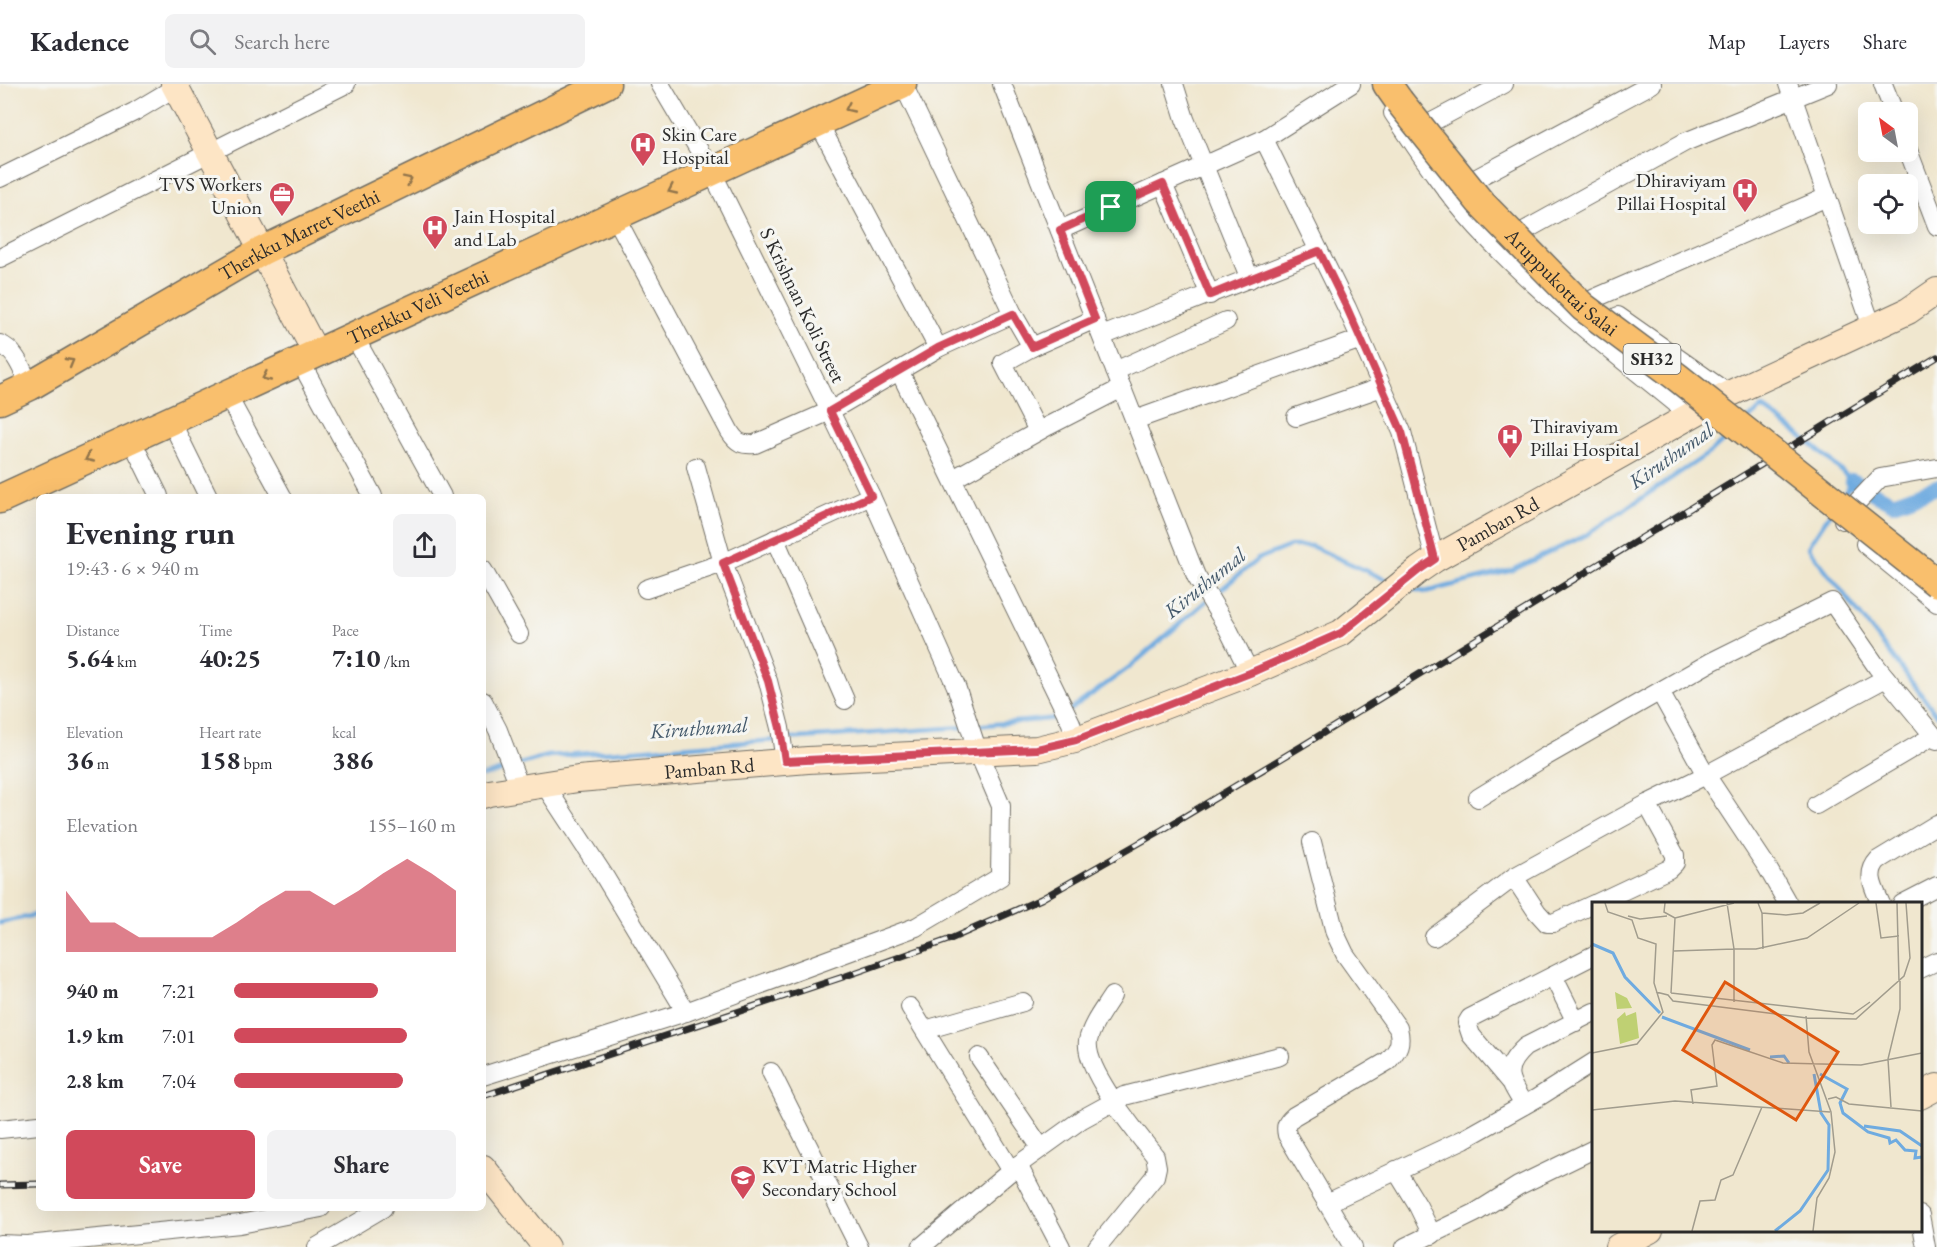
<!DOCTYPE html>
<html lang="en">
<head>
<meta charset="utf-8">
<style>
  body { margin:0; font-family:"EB Garamond",serif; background:#f2f2f3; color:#2b2b33; height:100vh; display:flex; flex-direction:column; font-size:22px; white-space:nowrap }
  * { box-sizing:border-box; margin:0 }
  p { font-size:20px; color:#7c7c81 }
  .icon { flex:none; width:33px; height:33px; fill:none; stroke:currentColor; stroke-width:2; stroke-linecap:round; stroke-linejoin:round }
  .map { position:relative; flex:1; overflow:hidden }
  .side { position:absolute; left:36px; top:410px; width:450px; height:717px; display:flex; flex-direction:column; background:#fff; border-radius:9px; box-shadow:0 6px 24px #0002 }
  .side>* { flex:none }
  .needle { width:39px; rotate:328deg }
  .controls { position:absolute; left:1858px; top:18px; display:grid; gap:12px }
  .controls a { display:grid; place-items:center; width:60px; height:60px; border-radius:9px; background:#fff; box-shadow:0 6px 24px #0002; font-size:30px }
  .pin { position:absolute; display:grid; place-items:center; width:51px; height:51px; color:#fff; margin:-26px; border-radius:12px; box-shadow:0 3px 9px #0006 }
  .round { display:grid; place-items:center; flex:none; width:63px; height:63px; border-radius:9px; background:#f2f2f3 }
  .summary { display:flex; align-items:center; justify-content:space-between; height:102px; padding:0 30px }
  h1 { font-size:33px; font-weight:700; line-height:45px }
  .stats { display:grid; grid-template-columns:repeat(3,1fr); gap:9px; height:102px; padding:6px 30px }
  .stats div { display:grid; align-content:center }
  .stats b { font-size:26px; font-weight:700 }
  .stats small { font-size:16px; font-weight:400 }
  .stats p { font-size:16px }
  .chart { height:168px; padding:12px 30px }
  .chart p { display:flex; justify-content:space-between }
  .chart svg { width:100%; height:108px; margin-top:6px; fill:#d1495b; opacity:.7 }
  .cta { display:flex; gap:12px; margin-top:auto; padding:12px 30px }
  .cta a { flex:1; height:69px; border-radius:9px; background:#d1495b; color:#fff; font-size:24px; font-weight:700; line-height:69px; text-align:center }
  .cta a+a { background:#f2f2f3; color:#2b2b33 }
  ul { padding:0 30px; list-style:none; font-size:20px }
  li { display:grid; grid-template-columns:96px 72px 1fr; align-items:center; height:45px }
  li i { height:15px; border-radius:8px; background:#d1495b }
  header { display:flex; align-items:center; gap:36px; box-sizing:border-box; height:84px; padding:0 30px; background:#fff; border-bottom:2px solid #e1e1e2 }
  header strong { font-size:28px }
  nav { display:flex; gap:33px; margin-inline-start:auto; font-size:21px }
  .search { width:420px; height:54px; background:#f2f2f3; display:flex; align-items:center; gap:15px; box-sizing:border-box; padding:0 21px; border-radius:9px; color:#7c7c81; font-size:22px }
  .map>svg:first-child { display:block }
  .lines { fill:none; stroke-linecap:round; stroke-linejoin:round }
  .stream { stroke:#6fabe0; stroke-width:4.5 }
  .canal { stroke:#6fabe0; stroke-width:16 }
  .street-casing { stroke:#706d64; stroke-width:20 }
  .secondary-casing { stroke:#706d64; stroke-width:28 }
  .primary-casing { stroke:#706d64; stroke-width:31 }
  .street { stroke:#fff; stroke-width:18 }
  .secondary { stroke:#fde5c5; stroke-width:26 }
  .primary { stroke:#f9bf6d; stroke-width:28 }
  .rail-casing { stroke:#2b2b2b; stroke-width:7 }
  .rail { stroke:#f6f6f2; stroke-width:4.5; stroke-dasharray:14; stroke-linecap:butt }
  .primary-bridge-casing { stroke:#706d64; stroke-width:31; stroke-linecap:butt }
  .primary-bridge { stroke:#f9bf6d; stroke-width:28 }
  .oneway { stroke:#92754c }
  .route-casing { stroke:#fff; stroke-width:12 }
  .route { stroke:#d1495b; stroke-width:8 }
  .labels { text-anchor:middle; stroke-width:6; stroke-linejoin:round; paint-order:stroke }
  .shield { fill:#f6f6f2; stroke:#686867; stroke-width:1.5 }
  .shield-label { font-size:18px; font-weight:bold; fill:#2b2b2b }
  .poi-label { font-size:20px; fill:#2b2b2b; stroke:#f6f6f2; text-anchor:start }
  .street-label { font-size:20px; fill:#2b2b2b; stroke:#f6f6f2 }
  .water-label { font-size:21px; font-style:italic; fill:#43586a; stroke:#f6f6f2 }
  .inset-river { fill:none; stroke:#6fabe0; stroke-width:3 }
  .inset-road { fill:none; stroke:#a19c8d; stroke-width:1.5 }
  .view { fill:#df570e; fill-opacity:0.15; stroke:#df570e; stroke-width:3 }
  .inset-edge { fill:none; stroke:#2b2b2b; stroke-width:3 }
</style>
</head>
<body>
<header>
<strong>Kadence</strong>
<div class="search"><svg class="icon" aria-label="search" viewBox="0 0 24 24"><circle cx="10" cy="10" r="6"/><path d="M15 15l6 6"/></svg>Search here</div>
<nav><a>Map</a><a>Layers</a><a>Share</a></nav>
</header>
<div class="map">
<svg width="1937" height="1163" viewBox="0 0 1937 1163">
  <rect width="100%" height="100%" fill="#f6f6f2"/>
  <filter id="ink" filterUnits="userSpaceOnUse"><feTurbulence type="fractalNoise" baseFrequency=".0167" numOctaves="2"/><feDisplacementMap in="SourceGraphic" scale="12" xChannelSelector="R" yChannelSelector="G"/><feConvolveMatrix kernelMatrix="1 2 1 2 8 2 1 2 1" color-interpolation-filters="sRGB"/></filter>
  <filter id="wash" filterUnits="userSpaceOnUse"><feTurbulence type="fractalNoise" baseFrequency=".008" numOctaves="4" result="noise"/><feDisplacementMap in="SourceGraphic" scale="24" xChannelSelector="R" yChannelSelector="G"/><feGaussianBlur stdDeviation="1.35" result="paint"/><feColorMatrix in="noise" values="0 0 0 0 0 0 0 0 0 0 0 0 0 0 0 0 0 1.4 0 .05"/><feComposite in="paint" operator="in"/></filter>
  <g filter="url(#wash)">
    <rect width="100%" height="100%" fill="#f0e7cf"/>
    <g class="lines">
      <g class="stream">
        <path d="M1746,337L1762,324C1794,345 1824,370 1852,397L1843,411"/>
        <path d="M1831,428L1808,463L1937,631"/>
        <path d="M1410,504L1425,508L1513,486L1588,450L1712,367L1733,348"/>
        <path d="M1213,512L1258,475L1290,462H1311L1391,498"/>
        <path d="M1070,626L1131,582L1206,517"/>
        <path d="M974,642L1058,634L1063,631"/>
        <path d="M785,655L965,643"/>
        <path d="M517,681L548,672L777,656"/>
        <path d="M483,692L509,684"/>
        <path d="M0,839L39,830"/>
      </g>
      <path class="canal" d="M1852,397L1893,419L1937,403"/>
    </g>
  </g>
  <g filter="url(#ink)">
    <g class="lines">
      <defs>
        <g id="street">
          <path d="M903,0L1013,230"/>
          <path d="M1002,0L1196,492L1227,543L1250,589"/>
          <path d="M1174,0L1185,35L1250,195"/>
          <path d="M1788,0L1872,243"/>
          <path d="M1883,0L1894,28"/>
          <path d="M1393,29C1419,68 1445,108 1477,143C1541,213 1617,271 1690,331"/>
          <path d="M818,38L938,264"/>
          <path d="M1430,39L1504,0"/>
          <path d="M1264,55L1351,0"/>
          <path d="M1908,66L1937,142"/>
          <path d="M0,94L134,28L181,0"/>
          <path d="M1475,95L1652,0"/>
          <path d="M1163,100L1210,211"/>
          <path d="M615,132L730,348C737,359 742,361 755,360L830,327L938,264L1013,230L1032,263L1095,235"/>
          <path d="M1060,146L1264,55L1347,224L1402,348L1435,475"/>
          <path d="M1522,148L1685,58L1828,0"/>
          <path d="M0,174L346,0"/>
          <path d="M1593,215L1827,113"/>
          <path d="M1618,232L1729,310"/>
          <path d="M354,252L442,412"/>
          <path d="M1102,252L1319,167"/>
          <path d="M0,260C16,266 23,288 30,302"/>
          <path d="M1032,263L1003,279L1038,347"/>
          <path d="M300,277L373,412"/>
          <path d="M899,286L1071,639L1075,656"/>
          <path d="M1115,287L1226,237"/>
          <path d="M227,311L282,412"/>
          <path d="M1296,333L1382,303"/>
          <path d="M1135,336L1361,255"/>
          <path d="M171,337L208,412"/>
          <path d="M131,355L159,412"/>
          <path d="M696,383L723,479L768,597L780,644L785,677"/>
          <path d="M953,395L1048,342L1122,304"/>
          <path d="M1843,436L1844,432L1880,394L1937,384"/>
          <path d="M775,455L845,616"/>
          <path d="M1865,460L1937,519"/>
          <path d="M483,486L519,550"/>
          <path d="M646,505L723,479L871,412"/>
          <path d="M1660,608L1706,691L1767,783L1788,820"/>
          <path d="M483,617L498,646L520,704"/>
          <path d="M544,700L603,790L686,928"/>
          <path d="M1478,714L1543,674L1711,578L1832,518L1877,583L1937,656"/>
          <path d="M1816,721L1933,652"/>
          <path d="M1312,758L1335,849L1345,870L1398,944C1402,959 1399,965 1388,977L1294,1032C1286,1039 1285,1042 1287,1051L1353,1163"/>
          <path d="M1514,793L1537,828L1547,839H1553L1594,820"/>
          <path d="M1595,820L1669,785L1675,779V771L1647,720"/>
          <path d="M1881,820C1874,804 1865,790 1878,776L1937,740"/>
          <path d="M1902,820L1937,802"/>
          <path d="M1434,853L1514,793L1647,720L1706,691L1886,594"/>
          <path d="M1920,885L1937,877"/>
          <path d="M1553,892L1576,938"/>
          <path d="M910,923L1011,1087"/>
          <path d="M925,946L1023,918"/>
          <path d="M979,973L1041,1064"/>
          <path d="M771,988L859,1163"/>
          <path d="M483,992L686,928L916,843L1000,793L1001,722L978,668L956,602L871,412L830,327L712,88L660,0"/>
          <path d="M1510,997L1471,951L1467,939L1470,934L1594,871"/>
          <path d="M1524,1021C1509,996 1500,986 1525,963L1594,928"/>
          <path d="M0,1045L39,1041"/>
          <path d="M1018,1081L1061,1163"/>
          <path d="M1396,1086L1418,1122L1432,1151"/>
          <path d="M1327,1119L1464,1055L1537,1014L1594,978"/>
          <path d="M1920,1131L1926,1163"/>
          <path d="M0,1160L27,1161L240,1140L321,1124"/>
          <path d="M317,1163L383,1124"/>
          <path d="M921,1163L1018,1081L1082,1035L1124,1012L1280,972"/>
          <path d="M1097,1163L1155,1092L1157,1083L1155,1072C1137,1049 1084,986 1088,957C1091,941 1104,925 1112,912"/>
          <path d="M1405,1163L1475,1129L1518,1102L1594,1065"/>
        </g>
        <g id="secondary">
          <path d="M174,0L316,269"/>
          <path id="s1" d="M483,711L489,709L578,695L808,676L1037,665L1075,656L1250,589L1341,549L1419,486L1435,475L1729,310L1908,227L1937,207"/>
          <path d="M1920,1012L1937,1003"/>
          <path d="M483,1084L546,1163"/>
          <path d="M1618,1163L1650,1146"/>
        </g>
        <g id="primary">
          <path d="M1387,0L1399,17"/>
          <path id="s2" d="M0,316L30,302L262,167L606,0"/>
          <path id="s3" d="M0,415L902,0"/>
        </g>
      </defs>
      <use href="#street" class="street-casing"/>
      <use href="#secondary" class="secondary-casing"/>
      <use href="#primary" class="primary-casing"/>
      <use href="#street" class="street"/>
      <use href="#secondary" class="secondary"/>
      <use href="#primary" class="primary"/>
      <defs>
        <g id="rail">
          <path d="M483,1012L843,893L948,856L1041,815L1162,746L1302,662L1937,273"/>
          <path d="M0,1101L39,1100"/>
        </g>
      </defs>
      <use href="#rail" class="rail-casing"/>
      <use href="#rail" class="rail"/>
      <defs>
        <g id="primary-bridge">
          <path id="s4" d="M1399,17L1480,118L1583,223L1677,293L1937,499"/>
        </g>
      </defs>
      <use href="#primary-bridge" class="primary-bridge-casing"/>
      <use href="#primary-bridge" class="primary-bridge"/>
    </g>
    <defs><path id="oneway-chevron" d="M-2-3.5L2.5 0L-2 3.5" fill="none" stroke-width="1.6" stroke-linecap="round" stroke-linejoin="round" transform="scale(1.5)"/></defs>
    <g class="oneway">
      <use href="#oneway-chevron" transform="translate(849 24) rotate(155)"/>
      <use href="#oneway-chevron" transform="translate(408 96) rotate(-26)"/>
      <use href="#oneway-chevron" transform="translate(672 106) rotate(155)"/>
      <use href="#oneway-chevron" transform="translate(70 278) rotate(-30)"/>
      <use href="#oneway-chevron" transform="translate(266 293) rotate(155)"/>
      <use href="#oneway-chevron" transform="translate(89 374) rotate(155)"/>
    </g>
  </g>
  <g class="lines" filter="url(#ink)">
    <defs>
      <path id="route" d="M1163,100L1210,211L1319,167L1347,224L1402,348L1435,475L1419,486L1341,549L1250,589L1076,656L1037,665L785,677L780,644L768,597L723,479L871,412L830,327L938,264L1013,230L1032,263L1095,235L1060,146Z"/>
    </defs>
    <use href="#route" class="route-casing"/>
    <use href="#route" class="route"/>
  </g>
  <defs>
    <symbol id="hospital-pin" viewBox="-11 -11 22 30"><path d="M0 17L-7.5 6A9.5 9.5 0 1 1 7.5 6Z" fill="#d1495b" stroke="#f6f6f2"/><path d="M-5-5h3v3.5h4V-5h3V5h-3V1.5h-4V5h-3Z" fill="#fff"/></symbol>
    <symbol id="office-pin" viewBox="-11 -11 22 30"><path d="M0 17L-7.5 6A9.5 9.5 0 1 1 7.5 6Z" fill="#d1495b" stroke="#f6f6f2"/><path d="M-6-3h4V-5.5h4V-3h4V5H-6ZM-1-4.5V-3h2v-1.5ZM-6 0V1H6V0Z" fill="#fff"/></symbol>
    <symbol id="school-pin" viewBox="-11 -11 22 30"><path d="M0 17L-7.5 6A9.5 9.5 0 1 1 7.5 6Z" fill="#d1495b" stroke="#f6f6f2"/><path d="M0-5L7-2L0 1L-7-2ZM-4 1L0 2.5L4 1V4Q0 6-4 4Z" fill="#fff"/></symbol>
  </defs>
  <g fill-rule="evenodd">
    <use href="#hospital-pin" x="628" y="46" width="30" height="40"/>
    <use href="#hospital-pin" x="1730" y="92" width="30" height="40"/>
    <use href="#office-pin" x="267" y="96" width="30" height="40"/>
    <use href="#hospital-pin" x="420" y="129" width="30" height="40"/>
    <use href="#hospital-pin" x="1495" y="338" width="30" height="40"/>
    <use href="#school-pin" x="728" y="1079" width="30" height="40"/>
  </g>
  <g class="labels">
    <rect class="shield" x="1623.5" y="260" width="57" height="30" rx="4.5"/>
    <g class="shield-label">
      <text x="1652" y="281">SH32</text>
    </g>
    <g class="poi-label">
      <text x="662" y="57">Skin Care<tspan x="662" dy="23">Hospital</tspan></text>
      <text x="1726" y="103" text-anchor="end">Dhiraviyam<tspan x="1726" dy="23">Pillai Hospital</tspan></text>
      <text x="262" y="107" text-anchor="end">TVS Workers<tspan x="262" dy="23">Union</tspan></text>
      <text x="454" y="139">Jain Hospital<tspan x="454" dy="23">and Lab</tspan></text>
      <text x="1530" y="349">Thiraviyam<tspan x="1530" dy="23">Pillai Hospital</tspan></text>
      <text x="762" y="1089">KVT Matric Higher<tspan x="762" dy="23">Secondary School</tspan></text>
    </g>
    <g class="street-label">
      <text dy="7" stroke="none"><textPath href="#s2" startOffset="342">Therkku Marret Veethi</textPath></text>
      <text dy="7" stroke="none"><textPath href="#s4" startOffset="244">Aruppukottai Salai</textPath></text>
      <text transform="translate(803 221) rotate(64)" y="7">S Krishnan Koli Street</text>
      <text dy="7" stroke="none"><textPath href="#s3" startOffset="460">Therkku Veli Veethi</textPath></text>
      <text dy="7" stroke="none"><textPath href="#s1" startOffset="1074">Pamban Rd</textPath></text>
      <text dy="7" stroke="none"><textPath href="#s1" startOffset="228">Pamban Rd</textPath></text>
    </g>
    <g class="water-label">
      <text transform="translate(1671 372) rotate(-35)" y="7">Kiruthumal</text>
      <text transform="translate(1205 499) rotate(-39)" y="7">Kiruthumal</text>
      <text transform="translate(699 644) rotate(-4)" y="7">Kiruthumal</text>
    </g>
  </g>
  <g transform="translate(1592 818)">
    <rect width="330" height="330" fill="#f0e7cf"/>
    <path d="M23,90L35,96L40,106L25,107ZM33,110L34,114L44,110L47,136L28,142L25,117Z" fill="#bfd073"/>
    <path class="inset-river" d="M0,42L21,51L33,75L68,111M70,115L158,148M178,155L192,154L197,161M228,172L255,187L248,201L251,211L276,230L297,236L298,241L304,238L313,248L324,249L323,256L330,255M272,224L308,229L330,244M183,329L208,309L236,268L237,223L229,211L222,172"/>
    <path class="inset-road" d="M73,1L72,10L83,16L79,91M135,1L142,47H164L215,36L267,1M166,1L170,11L194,13L211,11L228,1M284,1L289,36L307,34M305,1L307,79M170,11L171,47M36,14L48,17L75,14M83,16L142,1M82,49L142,47V100M64,90L76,93L81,99L215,116L264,117L312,74L318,56L314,1M79,91L261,112L278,100M214,114L217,150L239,210L243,250L237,276L225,296L221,329M0,151L45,142L71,110L62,81L64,42L46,36L40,18L16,10L13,1M236,197L244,195L257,202L330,209M101,202L99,188L125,184L120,143L123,138L191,161L269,163L330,151M299,205L296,157L308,107V79M0,208L83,199L238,210M100,329L108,299L123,298L129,278L141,273L170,205"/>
    <path class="view" d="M133,80L246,150L204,218L91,148Z"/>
    <rect width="330" height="330" class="inset-edge"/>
  </g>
</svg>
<div class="controls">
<a><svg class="needle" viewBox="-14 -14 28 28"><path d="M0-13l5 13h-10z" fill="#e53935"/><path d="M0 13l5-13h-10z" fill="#7c7c81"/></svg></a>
<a><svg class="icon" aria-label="locate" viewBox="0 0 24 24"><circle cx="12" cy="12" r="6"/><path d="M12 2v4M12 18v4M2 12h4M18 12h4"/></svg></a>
</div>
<div class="pin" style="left:1111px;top:123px;background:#1e9e55"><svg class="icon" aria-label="arrive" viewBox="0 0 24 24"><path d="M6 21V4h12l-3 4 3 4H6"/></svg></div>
<section class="side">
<div class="summary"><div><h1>Evening run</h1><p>19:43 · 6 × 940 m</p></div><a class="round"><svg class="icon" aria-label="share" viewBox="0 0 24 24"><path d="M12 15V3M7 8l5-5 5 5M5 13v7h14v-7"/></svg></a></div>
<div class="stats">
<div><p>Distance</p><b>5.64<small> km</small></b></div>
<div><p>Time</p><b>40:25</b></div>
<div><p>Pace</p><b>7:10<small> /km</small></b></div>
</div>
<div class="stats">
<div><p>Elevation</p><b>36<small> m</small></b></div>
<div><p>Heart rate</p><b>158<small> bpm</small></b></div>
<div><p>kcal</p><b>386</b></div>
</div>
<div class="chart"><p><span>Elevation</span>155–160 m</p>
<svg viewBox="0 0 160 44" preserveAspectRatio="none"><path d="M0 44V19L10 32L20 32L30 38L40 38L50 38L60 38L70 32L80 25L90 19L100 19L110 25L120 19L130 12L140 6L150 12L160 19V44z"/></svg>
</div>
<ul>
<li><b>940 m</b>7:21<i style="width:65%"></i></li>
<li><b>1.9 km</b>7:01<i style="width:78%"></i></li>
<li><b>2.8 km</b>7:04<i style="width:76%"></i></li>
</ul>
<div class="cta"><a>Save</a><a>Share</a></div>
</section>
</div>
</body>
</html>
